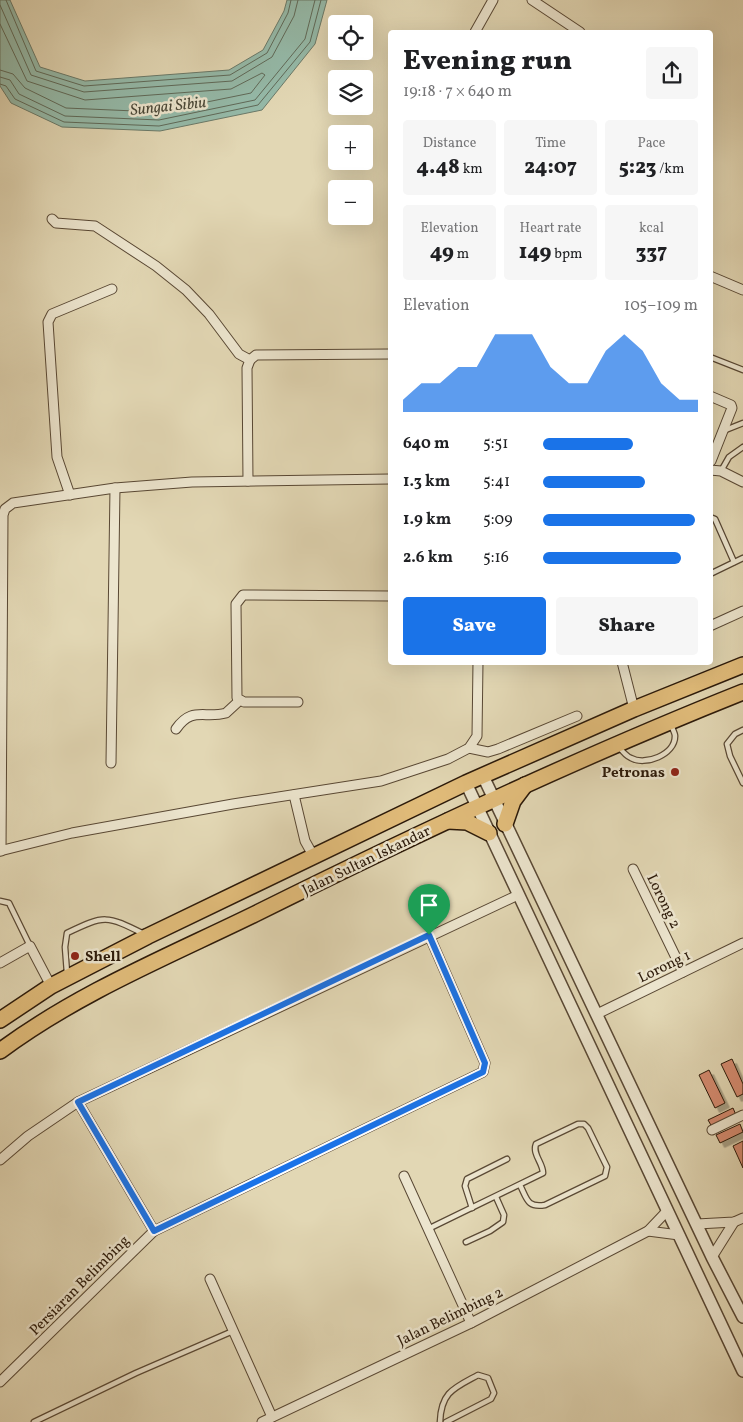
<!DOCTYPE html>
<html lang="en">
<head>
<meta charset="utf-8">
<style>
  body { margin:0; font-family:Vollkorn,serif; background:#f6f6f6; color:#202124; height:100vh; display:flex; flex-direction:column; font-size:19px; white-space:nowrap }
  * { box-sizing:border-box; margin:0 }
  p { font-size:16px; color:#757577 }
  .icon { flex:none; width:28px; height:28px; fill:none; stroke:currentColor; stroke-width:2; stroke-linecap:round; stroke-linejoin:round }
  .map { position:relative; flex:1; overflow:hidden }
  .sheet { position:absolute; left:388px; top:30px; width:325px; height:635px; display:flex; flex-direction:column; background:#fff; border-radius:5px; box-shadow:0 5px 20px #0002 }
  .sheet>* { flex:none }
  .buttons { position:absolute; left:328px; top:15px; display:grid; gap:10px }
  .buttons a { display:grid; place-items:center; width:45px; height:45px; border-radius:5px; background:#fff; box-shadow:0 5px 20px #0002; font-size:25px }
  .pin { position:absolute; display:grid; place-items:center; width:42px; height:42px; color:#fff; margin:-51px -21px; border-radius:50% 50% 50% 0; rotate:-45deg; box-shadow:0 0 5px #0007 }
  .pin .icon { rotate:45deg }
  .round { display:grid; place-items:center; flex:none; width:52px; height:52px; border-radius:5px; background:#f6f6f6 }
  .overview { display:flex; align-items:center; justify-content:space-between; height:85px; padding:0 15px }
  h1 { font-size:28px; font-weight:800; line-height:38px }
  .stats { display:grid; grid-template-columns:repeat(3,1fr); gap:8px; height:85px; padding:5px 15px }
  .stats div { display:grid; align-content:center; border-radius:5px; background:#f6f6f6; text-align:center }
  .stats b { font-size:21px; font-weight:800 }
  .stats small { font-size:14px; font-weight:400 }
  .stats p { font-size:14px }
  .chart { height:140px; padding:10px 15px }
  .chart p { display:flex; justify-content:space-between }
  .chart svg { width:100%; height:90px; margin-top:5px; fill:#1a73e8; opacity:.7 }
  .primary-button { display:flex; gap:10px; margin-top:auto; padding:10px 15px }
  .primary-button a { flex:1; height:58px; border-radius:5px; background:#1a73e8; color:#fff; font-size:20px; font-weight:800; line-height:58px; text-align:center }
  .primary-button a+a { background:#f6f6f6; color:#202124 }
  ul { padding:0 15px; list-style:none; font-size:16px }
  li { display:grid; grid-template-columns:80px 60px 1fr; align-items:center; height:38px }
  li i { height:12px; border-radius:6px; background:#1a73e8 }
  .map>svg:first-child { display:block }
  .water { fill:#95baa9; stroke:#6b7a69 }
  .lines { fill:none; stroke-linecap:round; stroke-linejoin:round }
  .shore { stroke:#606a59; stroke-width:1 }
  .building { fill:#d58b6f; stroke:#2b1909; filter:url(#shadow) }
  .service-casing { stroke:#594834; stroke-width:7 }
  .minor-casing { stroke:#594834; stroke-width:11 }
  .tertiary-casing { stroke:#594834; stroke-width:14 }
  .primary-casing { stroke:#2b1909; stroke-width:18 }
  .service { stroke:#ece5ce; stroke-width:4.5 }
  .minor { stroke:#ece5ce; stroke-width:9 }
  .tertiary { stroke:#ece5ce; stroke-width:11 }
  .primary { stroke:#e1bc7a; stroke-width:15 }
  .route-casing { stroke:#fff; stroke-width:10 }
  .route { stroke:#1a73e8; stroke-width:6 }
  .poi-dot { fill:#8f2418; stroke:#ece5ce; stroke-width:2 }
  .labels { text-anchor:middle; stroke-width:5; stroke-linejoin:round; paint-order:stroke }
  .poi-label { font-size:15px; font-weight:bold; fill:#2b1909; stroke:#ece5ce; text-anchor:end }
  .street-label { font-size:15px; fill:#2b1909; stroke:#ece5ce }
  .water-label { font-size:16px; font-style:italic; fill:#4b4939; stroke:#ece5ce }
</style>
</head>
<body>
<div class="map">
<svg width="743" height="1422" viewBox="0 0 743 1422">
  <defs>
    <filter id="shadow"><feDropShadow dx="4.5" dy="4.5" stdDeviation="0" flood-color="#0004"/></filter>
  </defs>
  <rect width="100%" height="100%" fill="#e2d7b4"/>
  <filter id="stains"><feTurbulence type="fractalNoise" baseFrequency=".004" numOctaves="4"/><feColorMatrix values="0 0 0 0 .2 0 0 0 0 .09 0 0 0 0 .02 0 0 0 .5 -.17"/></filter>
  <radialGradient id="worn" r=".72"><stop offset=".6" stop-color="#630" stop-opacity="0"/><stop offset="1" stop-color="#630" stop-opacity=".3"/></radialGradient>
  <path class="water" d="M0,0H10L40,67L85,81L229,70L263,50L284,11L287,0H327L315,44L262,110L160,131L62,127L11,103L0,86Z"/>
  <g class="lines">
    <g class="shore">
      <path d="M6,0L36,71L84,86L230,75L267,53L288,13L291,0"/>
      <path d="M0,5L31,75L84,92L232,81L272,57L294,16L298,0"/>
      <path d="M0,24L27,81L85,100L231,89L262,73L265,75L251,93L158,112L66,108L25,88L13,74L0,70"/>
      <path d="M0,77L10,80L19,94L65,116L159,120L255,100L305,39L315,0"/>
      <path d="M0,84L6,86L15,99L64,122L159,126L258,105L310,42L321,0"/>
    </g>
  </g>
  <g class="building">
    <path d="M732,1059L743,1084V1094L737,1097L721,1064Z"/>
    <path d="M709,1070L725,1103L715,1108L699,1075Z"/>
    <path d="M733,1108L736,1115L712,1127L708,1120Z"/>
    <path d="M740,1124L743,1132L720,1143L716,1135Z"/>
    <path d="M743,1141V1168L733,1146Z"/>
  </g>
  <g class="lines">
    <defs>
      <g id="service">
        <path d="M710,357L743,370"/>
        <path d="M723,431L743,423"/>
        <path d="M721,471L729,457L743,447"/>
        <path d="M710,517L715,519L734,562"/>
        <path d="M710,574L743,558"/>
        <path d="M743,730L735,734L727,744L730,756L743,783"/>
        <path d="M619,747C622,751 626,756 631,758C645,766 675,755 675,736C675,733 672,728 671,725"/>
        <path d="M0,901L9,903L30,946"/>
        <path d="M67,973L65,947L67,933C105,915 106,915 144,934"/>
        <path d="M472,1208L465,1186L467,1179L507,1159"/>
        <path d="M430,1228L543,1173C543,1163 532,1154 536,1144L578,1124H584L588,1128L607,1167L605,1176L545,1205C527,1208 527,1199 520,1185"/>
        <path d="M466,1242L490,1231L503,1222L504,1215L496,1197"/>
        <path d="M34,1422L136,1373L233,1331"/>
        <path d="M440,1422C441,1392 454,1388 478,1375L488,1378L494,1393L491,1399L446,1422"/>
      </g>
      <g id="minor">
        <path d="M532,0L580,32"/>
        <path d="M475,32L493,0"/>
        <path d="M52,219L56,223L95,226L156,266L186,290L209,314L239,354L250,360"/>
        <path d="M710,276L743,290"/>
        <path d="M710,396L731,405L732,408L711,461"/>
        <path d="M710,470L721,471L743,482"/>
        <path d="M248,481L247,368L250,360L256,355L390,354"/>
        <path d="M70,495L57,457L48,322L52,314L112,289"/>
        <path d="M710,626L743,611"/>
        <path d="M622,662L634,709"/>
        <path d="M298,702H244L237,698L236,604L243,595L390,596"/>
        <path d="M176,729C192,706 204,719 226,713L239,701"/>
        <path d="M469,748L488,752L498,749L577,716"/>
        <path d="M111,763L115,488"/>
        <path d="M294,795L305,841L314,857"/>
        <path d="M0,851L72,833L233,804L381,781L448,759L469,748L477,736L478,662"/>
        <path d="M1,851L3,515L5,509L13,503L115,488L192,482L390,479"/>
        <path d="M633,869L683,972"/>
        <path d="M0,963L30,946L51,986"/>
        <path d="M597,1014L743,943"/>
        <path d="M78,1102L154,1231"/>
        <path d="M712,1130L743,1115"/>
        <path d="M0,1160L28,1136L78,1102L518,895"/>
        <path d="M404,1176L471,1323"/>
        <path d="M697,1224L734,1222L743,1218"/>
        <path d="M648,1231L679,1235"/>
        <path d="M712,1257L734,1222"/>
        <path d="M210,1279L272,1417"/>
        <path d="M0,1382L154,1231L483,1072L485,1063L429,935"/>
        <path d="M262,1422L471,1323L648,1231L667,1211"/>
      </g>
      <g id="tertiary">
        <path d="M483,776L712,1257L743,1317"/>
        <path d="M466,783L743,1371"/>
      </g>
      <g id="primary">
        <path d="M448,821L467,822L489,833"/>
        <path d="M505,824L513,801L525,785"/>
        <path d="M0,1020L51,986L148,936L466,783L634,709L743,665"/>
        <path d="M0,1051C78,993 169,956 255,914C416,834 577,758 743,692"/>
      </g>
    </defs>
    <use href="#service" class="service-casing"/>
    <use href="#minor" class="minor-casing"/>
    <use href="#tertiary" class="tertiary-casing"/>
    <use href="#primary" class="primary-casing"/>
    <use href="#service" class="service"/>
    <use href="#minor" class="minor"/>
    <use href="#tertiary" class="tertiary"/>
    <use href="#primary" class="primary"/>
  </g>
  <g class="lines">
    <defs>
      <path id="route" d="M429,935L485,1063L483,1072L154,1231L78,1102Z"/>
    </defs>
    <use href="#route" class="route-casing"/>
    <use href="#route" class="route"/>
  </g>
  <g class="poi-dot">
    <circle cx="675" cy="772" r="5"/>
    <circle cx="75" cy="956" r="5"/>
  </g>
  <g class="labels">
    <g class="poi-label">
      <text x="665" y="777">Petronas</text>
      <text x="85" y="961" text-anchor="start">Shell</text>
    </g>
    <g class="street-label">
      <text transform="translate(366 860) rotate(-26)" y="5">Jalan Sultan Iskandar</text>
      <text transform="translate(664 901) rotate(64)" y="5">Lorong 2</text>
      <text transform="translate(664 966) rotate(-26)" y="5">Lorong 1</text>
      <text transform="translate(79 1285) rotate(-45)" y="5">Persiaran Belimbing</text>
      <text transform="translate(450 1316) rotate(-26)" y="5">Jalan Belimbing 2</text>
    </g>
    <g class="water-label">
      <text transform="translate(168 105) rotate(-6)" y="6">Sungai Sibiu</text>
    </g>
  </g>
  <rect width="100%" height="100%" filter="url(#stains)"/>
  <rect width="100%" height="100%" fill="url(#worn)"/>
</svg>
<div class="buttons">
<a><svg class="icon" aria-label="locate" viewBox="0 0 24 24"><circle cx="12" cy="12" r="6"/><path d="M12 2v4M12 18v4M2 12h4M18 12h4"/></svg></a>
<a><svg class="icon" aria-label="layers" viewBox="0 0 24 24"><path d="M12 4l9 5-9 5-9-5zM3 14l9 5 9-5"/></svg></a>
<a>+</a>
<a>−</a>
</div>
<div class="pin" style="left:429px;top:935px;background:#1e9e55"><svg class="icon" aria-label="arrive" viewBox="0 0 24 24"><path d="M6 21V4h12l-3 4 3 4H6"/></svg></div>
<section class="sheet">
<div class="overview"><div><h1>Evening run</h1><p>19:18 · 7 × 640 m</p></div><a class="round"><svg class="icon" aria-label="share" viewBox="0 0 24 24"><path d="M12 15V3M7 8l5-5 5 5M5 13v7h14v-7"/></svg></a></div>
<div class="stats">
<div><p>Distance</p><b>4.48<small> km</small></b></div>
<div><p>Time</p><b>24:07</b></div>
<div><p>Pace</p><b>5:23<small> /km</small></b></div>
</div>
<div class="stats">
<div><p>Elevation</p><b>49<small> m</small></b></div>
<div><p>Heart rate</p><b>149<small> bpm</small></b></div>
<div><p>kcal</p><b>337</b></div>
</div>
<div class="chart"><p><span>Elevation</span>105–109 m</p>
<svg viewBox="0 0 160 44" preserveAspectRatio="none"><path d="M0 44V38L10 30L20 30L30 22L40 22L50 6L60 6L70 6L80 22L90 30L100 30L110 14L120 6L130 14L140 30L150 38L160 38V44z"/></svg>
</div>
<ul>
<li><b>640 m</b>5:51<i style="width:58%"></i></li>
<li><b>1.3 km</b>5:41<i style="width:66%"></i></li>
<li><b>1.9 km</b>5:09<i style="width:98%"></i></li>
<li><b>2.6 km</b>5:16<i style="width:89%"></i></li>
</ul>
<div class="primary-button"><a>Save</a><a>Share</a></div>
</section>
</div>
</body>
</html>
